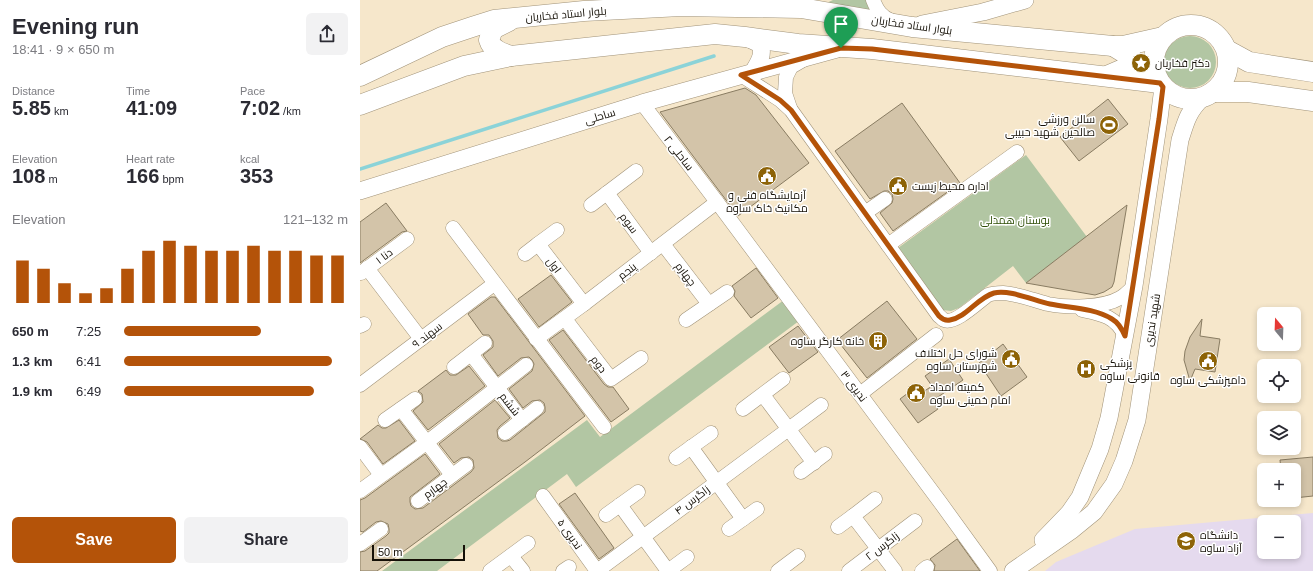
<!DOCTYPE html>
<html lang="en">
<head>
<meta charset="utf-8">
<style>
  body { margin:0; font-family:Helvetica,Cairo,sans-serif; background:#f2f2f3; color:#2b2b33; height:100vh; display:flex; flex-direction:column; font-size:15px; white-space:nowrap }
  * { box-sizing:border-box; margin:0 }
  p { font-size:13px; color:#7c7c81 }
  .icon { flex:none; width:22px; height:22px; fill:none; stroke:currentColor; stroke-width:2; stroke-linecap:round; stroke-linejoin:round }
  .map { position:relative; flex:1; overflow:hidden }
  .drawer { display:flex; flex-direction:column; background:#fff; width:360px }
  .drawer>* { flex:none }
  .needle { width:26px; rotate:341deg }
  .tools { position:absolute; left:897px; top:307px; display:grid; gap:8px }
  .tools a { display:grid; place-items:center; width:44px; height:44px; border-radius:6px; background:#fff; box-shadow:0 2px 6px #0003; font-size:20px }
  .scale { position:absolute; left:12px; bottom:10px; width:93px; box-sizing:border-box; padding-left:4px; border:2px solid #151007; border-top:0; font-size:11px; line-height:14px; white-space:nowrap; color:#151007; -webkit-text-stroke:3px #fff; paint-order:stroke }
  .pin { position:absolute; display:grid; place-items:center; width:34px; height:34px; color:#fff; margin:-41px -17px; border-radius:50% 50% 50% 0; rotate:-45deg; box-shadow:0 0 4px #0007 }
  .pin .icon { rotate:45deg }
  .round { display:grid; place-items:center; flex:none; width:42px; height:42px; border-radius:6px; background:#f2f2f3 }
  .summary { display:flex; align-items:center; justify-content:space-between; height:68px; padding:0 12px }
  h1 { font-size:22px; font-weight:700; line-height:30px }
  .stats { display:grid; grid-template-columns:repeat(3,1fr); gap:6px; height:68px; padding:4px 12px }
  .stats div { display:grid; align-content:center }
  .stats b { font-size:20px; font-weight:700 }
  .stats small { font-size:11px; font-weight:400 }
  .stats p { font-size:11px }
  .chart { height:112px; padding:8px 12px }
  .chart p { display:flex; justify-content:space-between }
  .chart svg { width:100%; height:72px; margin-top:4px; stroke:#b45309; stroke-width:6 }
  .primary-button { display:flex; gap:8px; margin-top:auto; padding:8px 12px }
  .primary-button a { flex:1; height:46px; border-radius:6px; background:#b45309; color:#fff; font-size:16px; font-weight:700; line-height:46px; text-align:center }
  .primary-button a+a { background:#f2f2f3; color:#2b2b33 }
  ul { padding:0 12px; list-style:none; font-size:13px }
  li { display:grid; grid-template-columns:64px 48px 1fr; align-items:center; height:30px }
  li i { height:10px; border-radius:5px; background:#b45309 }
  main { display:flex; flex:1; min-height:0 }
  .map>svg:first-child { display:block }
  .education { fill:#e5daee; fill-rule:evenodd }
  .green { fill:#b2c6a3 }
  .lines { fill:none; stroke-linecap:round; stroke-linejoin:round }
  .stream { stroke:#8bd3d8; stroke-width:3.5 }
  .building { fill:#d3c4a9; stroke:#897c62 }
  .minor-casing { stroke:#a19379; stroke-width:15 }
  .tertiary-casing { stroke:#a19379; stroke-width:18 }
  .secondary-casing { stroke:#a19379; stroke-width:21 }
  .minor { stroke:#fff; stroke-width:14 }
  .tertiary { stroke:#fff; stroke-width:17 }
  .secondary { stroke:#fff; stroke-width:20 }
  .route-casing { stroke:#fff; stroke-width:8 }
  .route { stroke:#b45309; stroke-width:5 }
  .labels { text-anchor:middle; stroke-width:3; stroke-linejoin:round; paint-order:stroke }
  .street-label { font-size:11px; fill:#151007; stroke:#fff }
  .poi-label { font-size:11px; fill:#151007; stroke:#fff; text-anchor:start }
  .park-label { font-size:11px; fill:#305009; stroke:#fff }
</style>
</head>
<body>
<main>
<section class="drawer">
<div class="summary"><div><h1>Evening run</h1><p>18:41 · 9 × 650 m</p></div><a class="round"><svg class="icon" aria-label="share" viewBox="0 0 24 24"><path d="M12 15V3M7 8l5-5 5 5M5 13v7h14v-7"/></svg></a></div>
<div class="stats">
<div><p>Distance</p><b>5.85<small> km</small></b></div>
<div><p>Time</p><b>41:09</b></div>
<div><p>Pace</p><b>7:02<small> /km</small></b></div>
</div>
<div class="stats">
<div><p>Elevation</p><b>108<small> m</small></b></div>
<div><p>Heart rate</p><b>166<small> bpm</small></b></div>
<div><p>kcal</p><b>353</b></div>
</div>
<div class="chart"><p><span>Elevation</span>121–132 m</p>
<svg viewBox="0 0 160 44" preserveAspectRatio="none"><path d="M5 44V18M15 44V23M25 44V32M35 44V38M45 44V35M55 44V23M65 44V12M75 44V6M85 44V9M95 44V12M105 44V12M115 44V9M125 44V12M135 44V12M145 44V15M155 44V15"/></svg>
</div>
<ul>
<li><b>650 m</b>7:25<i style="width:61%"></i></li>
<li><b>1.3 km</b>6:41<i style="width:93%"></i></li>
<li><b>1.9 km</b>6:49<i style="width:85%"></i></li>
</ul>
<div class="primary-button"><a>Save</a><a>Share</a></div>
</section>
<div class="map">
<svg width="953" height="571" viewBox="0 0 953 571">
  <rect width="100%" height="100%" fill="#f6e7cb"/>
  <path class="education" d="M953,513V571H685L696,562L775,529ZM904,522H934V552H904Z"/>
  <g class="green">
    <path d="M473,0H506L514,13L464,4Z"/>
    <circle cx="830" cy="62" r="26"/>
    <path d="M666,155L727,237L666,283L653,266L599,308L591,311L582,310L538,248Z"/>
    <path d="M428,297L443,318L216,487L207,474L77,571H22L227,420L240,437Z"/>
  </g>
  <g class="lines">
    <path class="stream" d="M0,169L354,56"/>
  </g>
  <g class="building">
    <path d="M385,88L396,95L449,163L378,216L300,112Z"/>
    <path d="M748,99L768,124L719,161L700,137Z"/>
    <path d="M542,103L600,183L533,231L520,213L532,203L533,199L532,194L528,191H524L510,199L475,151Z"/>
    <path d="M26,203L47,231L42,232L0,263V222Z"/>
    <path d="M767,205L754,282L752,287L744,292L735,295L666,283Z"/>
    <path d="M396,268L418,298L391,318L374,296L375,291L372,286Z"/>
    <path d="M191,275L212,302L179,327L158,299Z"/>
    <path d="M131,297H135L225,416L165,462L17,571H0V552L5,551L26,536L29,533V529L28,524L21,521L16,522L3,532L0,531V500L5,498L65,454L80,474L50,497V502L51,506L55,509L63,508L111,472L114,468L113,460L109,457L101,458L94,463L79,444L135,400L150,418L140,426L137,430L138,438L142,441H147L150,440L185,412V407L184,403L180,400L172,401L163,408L149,389L172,371L174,364L172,360L169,357L161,358L138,376L123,355L133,347V341L129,335H123L108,314Z"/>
    <path d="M527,301L557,339L507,378L477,340Z"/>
    <path d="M842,319L840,336L860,339L855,372L835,369L830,381L824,360L825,351L830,337Z"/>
    <path d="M438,326L458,352L429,373L409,347Z"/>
    <path d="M203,330L244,384L248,387H253L269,409L251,422L189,340Z"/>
    <path d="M643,344L667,377L641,396L619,363Z"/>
    <path d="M589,359L603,380L572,401L578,409L558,423L540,399L548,393L554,398L572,386L565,376Z"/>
    <path d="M109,366L125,386L68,430L53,411L63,402L62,394L58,391L86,370L90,375H96Z"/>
    <path d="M39,420L55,441L23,464L7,442L0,439L18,425L22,428H26Z"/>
    <path d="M953,457V496L934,498V470H921L920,460Z"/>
    <path d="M215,493L254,548L239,559L199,504Z"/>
    <path d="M597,539L620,571H574L575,565L570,559Z"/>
  </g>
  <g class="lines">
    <defs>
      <g id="minor">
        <path d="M513,0C517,10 521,17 532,21"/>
        <path d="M381,75L420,100L431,110L579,316C581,317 582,319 584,320C595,325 619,301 628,295C633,293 638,293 643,293C658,294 673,300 688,304C707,308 743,308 760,298C766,295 770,290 774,286"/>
        <path d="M282,103L357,202L580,502L630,571"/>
        <path d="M430,108L425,93L426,77L431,67L443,60"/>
        <path d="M247,193L291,253"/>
        <path d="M231,205L276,171"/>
        <path d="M505,213L525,199"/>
        <path d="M93,228L244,427"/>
        <path d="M197,230L178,244L224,304"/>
        <path d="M303,244L349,304"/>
        <path d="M528,245L657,152"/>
        <path d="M165,254L178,244"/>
        <path d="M7,268L61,339"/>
        <path d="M1,273L47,239"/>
        <path d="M722,310C741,314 756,316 765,336"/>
        <path d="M205,319L251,379L281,358"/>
        <path d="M326,320L367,292"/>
        <path d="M0,326L4,324"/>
        <path d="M176,339L224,304L357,202"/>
        <path d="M111,354L162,420"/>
        <path d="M94,367L125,343"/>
        <path d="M0,385L134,284"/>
        <path d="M500,394L576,335"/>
        <path d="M403,395L454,463"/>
        <path d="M41,409L92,475"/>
        <path d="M383,409L423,379"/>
        <path d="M25,420L55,399"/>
        <path d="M145,433L177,408"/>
        <path d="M0,447L21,475"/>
        <path d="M331,447L383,519"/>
        <path d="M316,458L351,433"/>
        <path d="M441,472L465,454"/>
        <path d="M0,491L66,443L166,365"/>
        <path d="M183,496L237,571"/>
        <path d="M515,499L493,516L535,571"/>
        <path d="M58,501L106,465"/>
        <path d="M260,505L308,571"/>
        <path d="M246,515L278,492"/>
        <path d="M478,527L493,516"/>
        <path d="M369,529L397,509"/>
        <path d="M0,544L21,529"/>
        <path d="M151,556L163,571"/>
        <path d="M130,571L168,543"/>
        <path d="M203,571L209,567"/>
        <path d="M237,571L461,405"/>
        <path d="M308,571L327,557"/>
        <path d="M418,571L438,556"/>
        <path d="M489,571L555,521"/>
        <path d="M562,571L567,567"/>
      </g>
      <g id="tertiary">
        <path d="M562,24L623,12L665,0"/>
        <path d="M385,37L400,44C404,55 399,62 393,72"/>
        <path d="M0,191L282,103L477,49"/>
        <path d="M683,540L709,513L720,497L740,449L749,418L774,286L799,119L803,87"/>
        <path d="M653,571L712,530L734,512L754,484L764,461L777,420L820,140C826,121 828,112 842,98"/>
      </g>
      <g id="secondary">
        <path d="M149,21L133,29L129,40C132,50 142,53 151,56"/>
        <circle cx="831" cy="62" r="37"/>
        <path d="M867,50L889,62L953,72"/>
        <path d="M0,76L82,37L112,27L134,20L224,11L321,6L441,8L552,27L753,46H763L803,37"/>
        <path d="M747,76L768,67L772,63L771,57L753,46"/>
        <path d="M853,92H888L953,101"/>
        <path d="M0,105L104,66L151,56L355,34L385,37L438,44L512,49L800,83"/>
      </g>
    </defs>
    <use href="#minor" class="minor-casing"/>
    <use href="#tertiary" class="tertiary-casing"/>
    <use href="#secondary" class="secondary-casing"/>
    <use href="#minor" class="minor"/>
    <use href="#tertiary" class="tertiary"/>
    <use href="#secondary" class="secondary"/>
  </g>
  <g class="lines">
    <defs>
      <path id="route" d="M481,48L512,49L800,83L803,87L799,119L765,336C762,329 759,323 752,319C734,308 710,308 690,304C675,301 649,289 634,293C617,298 607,317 590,320C585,321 582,319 579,316L431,110L420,100L381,75Z"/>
    </defs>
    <use href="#route" class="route-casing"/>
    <use href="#route" class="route"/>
  </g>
  <defs>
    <symbol id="sight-disc" viewBox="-11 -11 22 22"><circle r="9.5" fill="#8d6307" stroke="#fff"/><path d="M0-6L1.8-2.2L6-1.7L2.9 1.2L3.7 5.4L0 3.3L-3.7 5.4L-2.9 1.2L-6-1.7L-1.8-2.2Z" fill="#fff"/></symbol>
    <symbol id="stadium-disc" viewBox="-11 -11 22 22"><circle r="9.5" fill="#8d6307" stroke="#fff"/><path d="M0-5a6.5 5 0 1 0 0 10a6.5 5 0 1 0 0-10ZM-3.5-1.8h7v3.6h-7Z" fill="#fff"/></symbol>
    <symbol id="civic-disc" viewBox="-11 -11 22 22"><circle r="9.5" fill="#8d6307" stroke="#fff"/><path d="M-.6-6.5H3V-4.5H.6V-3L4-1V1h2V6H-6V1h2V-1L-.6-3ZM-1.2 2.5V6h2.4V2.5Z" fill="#fff"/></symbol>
    <symbol id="building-disc" viewBox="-11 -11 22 22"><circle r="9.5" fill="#8d6307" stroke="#fff"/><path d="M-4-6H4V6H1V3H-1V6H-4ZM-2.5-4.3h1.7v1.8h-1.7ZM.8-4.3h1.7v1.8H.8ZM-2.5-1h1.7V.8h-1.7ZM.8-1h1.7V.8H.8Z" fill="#fff"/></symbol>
    <symbol id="hospital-disc" viewBox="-11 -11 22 22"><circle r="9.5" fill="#8d6307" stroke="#fff"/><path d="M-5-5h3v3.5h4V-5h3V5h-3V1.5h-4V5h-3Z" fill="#fff"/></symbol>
    <symbol id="university-disc" viewBox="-11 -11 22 22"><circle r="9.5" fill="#8d6307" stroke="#fff"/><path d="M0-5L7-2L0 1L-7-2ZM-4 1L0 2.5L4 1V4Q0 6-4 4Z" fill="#fff"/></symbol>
  </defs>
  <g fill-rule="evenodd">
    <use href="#sight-disc" x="770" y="52" width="22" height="22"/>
    <use href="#stadium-disc" x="738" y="114" width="22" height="22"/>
    <use href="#civic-disc" x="396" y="165" width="22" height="22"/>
    <use href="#civic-disc" x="527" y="175" width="22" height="22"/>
    <use href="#building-disc" x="507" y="330" width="22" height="22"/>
    <use href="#civic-disc" x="640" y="348" width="22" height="22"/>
    <use href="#civic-disc" x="837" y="350" width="22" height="22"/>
    <use href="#hospital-disc" x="715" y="358" width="22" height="22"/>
    <use href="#civic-disc" x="545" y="382" width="22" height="22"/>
    <use href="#university-disc" x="815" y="530" width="22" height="22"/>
  </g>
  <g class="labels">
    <g class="street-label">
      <text transform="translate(206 14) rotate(-5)" y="4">بلوار استاد فخاریان</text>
      <text transform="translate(552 25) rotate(8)" y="4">بلوار استاد فخاریان</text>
      <text transform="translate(240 116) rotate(-17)" y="4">ساحلی</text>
      <text transform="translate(319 153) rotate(52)" y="4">ساحلی ۲</text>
      <text transform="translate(269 223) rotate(53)" y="4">سوم</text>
      <text transform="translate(24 256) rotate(-37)" y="4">دنا ۱</text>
      <text transform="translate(194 265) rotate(53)" y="4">اول</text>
      <text transform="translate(267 271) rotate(-38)" y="4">پنجم</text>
      <text transform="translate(326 274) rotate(53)" y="4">چهارم</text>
      <text transform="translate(792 320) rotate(-81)" y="4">شهید ندیری</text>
      <text transform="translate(67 335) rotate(-37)" y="4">سهند ۹</text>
      <text transform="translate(239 364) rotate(53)" y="4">دوم</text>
      <text transform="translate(494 386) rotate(53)" y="4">ندیری ۳</text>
      <text transform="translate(150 404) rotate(52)" y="4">ششم</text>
      <text transform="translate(75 488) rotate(-36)" y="4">چهارم</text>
      <text transform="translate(332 500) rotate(-37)" y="4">زاگرس ۴</text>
      <text transform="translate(210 534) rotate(55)" y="4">ندیری ۵</text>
      <text transform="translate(522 546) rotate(-37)" y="4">زاگرس ۲</text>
    </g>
    <g class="poi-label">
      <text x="795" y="67">دکتر فخاریان</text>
      <text x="735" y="123" text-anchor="end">سالن ورزشی<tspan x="735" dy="13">صالحین شهید حبیبی</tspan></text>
      <text x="552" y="190">اداره محیط زیست</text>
      <text x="407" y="199" text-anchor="middle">آزمایشگاه فنی و<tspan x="407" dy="13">مکانیک خاک ساوه</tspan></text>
      <text x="504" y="345" text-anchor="end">خانه کارگر ساوه</text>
      <text x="637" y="357" text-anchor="end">شورای حل اختلاف<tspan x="637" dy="13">شهرستان ساوه</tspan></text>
      <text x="740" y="367">پزشکی<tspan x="740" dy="13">قانونی ساوه</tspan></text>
      <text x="848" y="384" text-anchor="middle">دامپزشکی ساوه</text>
      <text x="570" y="391">کمیته امداد<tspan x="570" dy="13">امام خمینی ساوه</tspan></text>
      <text x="840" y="539">دانشگاه<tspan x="840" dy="13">آزاد ساوه</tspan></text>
    </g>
    <g class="park-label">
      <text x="655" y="224">بوستان همدلی</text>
    </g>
  </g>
</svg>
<div class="tools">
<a><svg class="needle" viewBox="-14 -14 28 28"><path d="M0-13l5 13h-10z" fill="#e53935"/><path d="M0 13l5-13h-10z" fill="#7c7c81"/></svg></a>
<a><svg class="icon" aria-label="locate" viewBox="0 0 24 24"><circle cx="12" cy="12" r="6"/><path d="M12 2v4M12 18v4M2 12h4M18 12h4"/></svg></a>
<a><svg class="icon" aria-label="layers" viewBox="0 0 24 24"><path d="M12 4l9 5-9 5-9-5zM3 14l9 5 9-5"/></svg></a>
<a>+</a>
<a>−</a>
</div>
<div class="scale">50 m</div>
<div class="pin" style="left:481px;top:48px;background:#1e9e55"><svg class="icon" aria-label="arrive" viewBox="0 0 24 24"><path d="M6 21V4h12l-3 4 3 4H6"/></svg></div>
</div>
</main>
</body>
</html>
